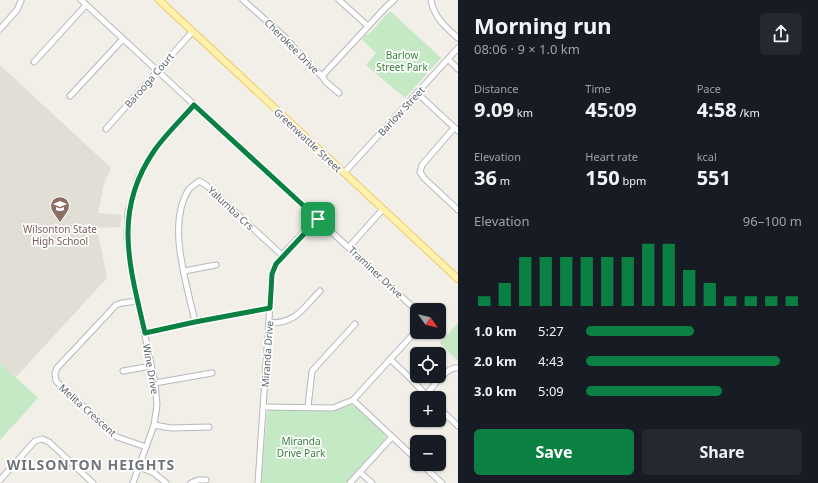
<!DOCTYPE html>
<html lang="en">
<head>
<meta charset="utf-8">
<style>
  body { margin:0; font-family:"Noto Sans",sans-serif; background:#242831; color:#f1f3f6; height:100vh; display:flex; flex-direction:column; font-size:15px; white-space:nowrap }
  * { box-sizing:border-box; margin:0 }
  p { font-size:13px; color:#9ea1a6 }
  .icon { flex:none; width:22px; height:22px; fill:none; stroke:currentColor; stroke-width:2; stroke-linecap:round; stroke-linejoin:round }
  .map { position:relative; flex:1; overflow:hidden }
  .sheet { display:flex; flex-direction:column; background:#171b24; width:360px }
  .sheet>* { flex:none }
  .needle { width:26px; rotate:124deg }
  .buttons { position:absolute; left:410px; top:303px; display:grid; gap:8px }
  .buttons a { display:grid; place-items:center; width:36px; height:36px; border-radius:6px; background:#171b24; box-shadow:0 1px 3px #0004; font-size:20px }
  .pin { position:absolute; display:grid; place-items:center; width:34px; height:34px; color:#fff; margin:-17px; border-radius:8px; box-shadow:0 2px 6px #0006 }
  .round { display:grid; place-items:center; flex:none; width:42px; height:42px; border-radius:6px; background:#242831 }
  .headline { display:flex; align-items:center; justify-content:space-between; height:68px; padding:0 16px }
  h1 { font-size:22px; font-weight:700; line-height:30px }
  .stats { display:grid; grid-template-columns:repeat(3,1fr); gap:6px; height:68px; padding:4px 16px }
  .stats div { display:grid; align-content:center }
  .stats b { font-size:20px; font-weight:700 }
  .stats small { font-size:11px; font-weight:400 }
  .stats p { font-size:11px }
  .chart { height:112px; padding:8px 16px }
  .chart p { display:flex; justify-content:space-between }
  .chart svg { width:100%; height:72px; margin-top:4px; stroke:#0b8043; stroke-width:6 }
  .primary-button { display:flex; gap:8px; margin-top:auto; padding:8px 16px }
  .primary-button a { flex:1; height:46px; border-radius:6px; background:#0b8043; color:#fff; font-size:16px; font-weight:700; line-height:46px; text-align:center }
  .primary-button a+a { background:#242831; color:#f1f3f6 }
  ul { padding:0 16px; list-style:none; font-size:13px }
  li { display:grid; grid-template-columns:64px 48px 1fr; align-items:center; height:30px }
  li i { height:10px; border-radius:5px; background:#0b8043 }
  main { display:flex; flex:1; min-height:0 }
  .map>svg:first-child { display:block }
  .education { fill:#e1ded6 }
  .green { fill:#c5e8c5 }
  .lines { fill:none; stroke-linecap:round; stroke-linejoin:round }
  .minor-casing { stroke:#b5b8bc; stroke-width:7 }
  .major-casing { stroke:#f2c960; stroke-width:8 }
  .minor { stroke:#fff; stroke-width:5 }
  .major { stroke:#fff2af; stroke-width:6 }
  .route-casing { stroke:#fff; stroke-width:8 }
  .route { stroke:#0b8043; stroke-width:5 }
  .labels { text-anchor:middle; stroke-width:3.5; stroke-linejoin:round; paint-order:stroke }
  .street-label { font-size:10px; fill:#5f6368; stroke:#fff }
  .park-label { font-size:10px; fill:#348238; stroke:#fff }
  .education-label { font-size:10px; fill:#785e54; stroke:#fff }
  .district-label { font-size:14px; font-weight:bold; letter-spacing:1px; fill:#70757a; stroke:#fff }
</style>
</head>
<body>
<main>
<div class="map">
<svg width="458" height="483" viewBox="0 0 458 483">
  <rect width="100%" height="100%" fill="#f1efe8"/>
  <path class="education" d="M0,65L111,168L104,184L98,213L122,215L120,227L97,228L107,278L16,377L0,363Z"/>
  <g class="green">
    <path d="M390,11L441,58L405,98L366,65L376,53L362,39L367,34L368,35Z"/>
    <path d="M458,323V361L440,343Z"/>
    <path d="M0,363L38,398L0,440Z"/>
    <path d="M350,405L357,407L385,434L386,437L384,441L346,483H261L267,412L274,409L338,410Z"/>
  </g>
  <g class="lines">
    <defs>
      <g id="minor">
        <path d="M81,0L417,311"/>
        <path d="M243,0L286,38L306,62L322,76L326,82L339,93"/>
        <path d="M339,0L368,26"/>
        <path d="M431,0C434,17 445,27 458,38"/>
        <path d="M0,29L17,10L21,1"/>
        <path d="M448,59L458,69"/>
        <path d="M34,62L86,5"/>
        <path d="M322,76L386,7L394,0"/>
        <path d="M417,93L458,131"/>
        <path d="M70,96L123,39"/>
        <path d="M454,128L422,165L420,172L424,178L458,210"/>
        <path d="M106,129L193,31"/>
        <path d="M344,173L458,48"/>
        <path d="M349,247L383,209"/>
        <path d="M184,271L216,265"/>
        <path d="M138,301L122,303L116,305L57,368L55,373L56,381L117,437L146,447"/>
        <path d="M195,322C187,284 166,224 189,189C192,186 196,184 199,181L206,185L283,256"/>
        <path d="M269,323C297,323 302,309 320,291"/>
        <path d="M145,333L195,322L270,308"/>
        <path d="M390,359L411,379L429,398"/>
        <path d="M123,371L151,366"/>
        <path d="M155,383L212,373"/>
        <path d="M426,395C433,387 447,366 458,368"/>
        <path d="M353,400L417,460"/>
        <path d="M264,407L333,408L353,400L417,330"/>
        <path d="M308,407L312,371L355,324"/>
        <path d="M439,408L458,426"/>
        <path d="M154,425L171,428L209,427"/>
        <path d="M421,464L442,483"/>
        <path d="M139,467L154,473L166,483"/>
        <path d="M360,472L372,483"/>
        <path d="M0,480L35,441L42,439L49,442L93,483"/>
        <path d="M133,483L154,425L157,405L155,383L130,265L127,237L128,212L138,178L154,150L194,105"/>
        <path d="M191,483L198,480H206"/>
        <path d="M258,483L272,274C280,252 302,235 318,219"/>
        <path d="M350,483L392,437"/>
      </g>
      <path id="major" d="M159,0L458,279"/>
    </defs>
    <use href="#minor" class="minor-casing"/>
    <use href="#major" class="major-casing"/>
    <use href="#minor" class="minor"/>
    <use href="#major" class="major"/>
  </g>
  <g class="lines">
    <defs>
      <path id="route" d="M194,105L318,219L276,264L272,274L270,308L195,322L145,333C130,267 112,212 154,151C165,135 181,120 194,105Z"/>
    </defs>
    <use href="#route" class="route-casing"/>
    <use href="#route" class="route"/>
  </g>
  <defs>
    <symbol id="school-pin" viewBox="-11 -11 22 30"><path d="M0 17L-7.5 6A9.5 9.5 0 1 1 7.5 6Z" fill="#8d6e63" stroke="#fff"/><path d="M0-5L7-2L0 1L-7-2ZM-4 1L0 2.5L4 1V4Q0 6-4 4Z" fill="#fff"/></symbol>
  </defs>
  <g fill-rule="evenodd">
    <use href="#school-pin" x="49" y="195" width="22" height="30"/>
  </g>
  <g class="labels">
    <g class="street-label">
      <text transform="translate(292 46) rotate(45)" y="4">Cherokee Drive</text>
      <text transform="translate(149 80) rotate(-49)" y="4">Barooga Court</text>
      <text transform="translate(401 111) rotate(-47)" y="4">Barlow Street</text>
      <text transform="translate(308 140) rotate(43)" y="4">Greenwattle Street</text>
      <text transform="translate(231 208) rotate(43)" y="4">Yalumba Crs</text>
      <text transform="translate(376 272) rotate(43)" y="4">Traminer Drive</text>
      <text transform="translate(267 354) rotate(-86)" y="4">Miranda Drive</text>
      <text transform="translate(151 369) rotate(80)" y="4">Wine Drive</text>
      <text transform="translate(88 410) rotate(42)" y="4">Melita Crescent</text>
    </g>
    <g class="park-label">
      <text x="402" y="59">Barlow<tspan x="402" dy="12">Street Park</tspan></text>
      <text x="301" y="445">Miranda<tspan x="301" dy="12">Drive Park</tspan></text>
    </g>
    <g class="education-label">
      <text x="60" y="233">Wilsonton State<tspan x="60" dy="12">High School</tspan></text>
    </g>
    <g class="district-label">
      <text x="91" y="470">WILSONTON HEIGHTS</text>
    </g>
  </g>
</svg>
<div class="buttons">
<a><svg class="needle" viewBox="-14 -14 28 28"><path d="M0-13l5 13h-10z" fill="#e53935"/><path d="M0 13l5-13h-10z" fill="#9ea1a6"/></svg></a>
<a><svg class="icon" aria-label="locate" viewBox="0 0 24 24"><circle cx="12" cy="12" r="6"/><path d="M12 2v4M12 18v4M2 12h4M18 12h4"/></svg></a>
<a>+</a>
<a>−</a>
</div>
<div class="pin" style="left:318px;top:219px;background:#1e9e55"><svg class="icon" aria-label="arrive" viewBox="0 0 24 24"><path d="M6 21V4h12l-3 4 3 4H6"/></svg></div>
</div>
<section class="sheet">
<div class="headline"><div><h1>Morning run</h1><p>08:06 · 9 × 1.0 km</p></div><a class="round"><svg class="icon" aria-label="share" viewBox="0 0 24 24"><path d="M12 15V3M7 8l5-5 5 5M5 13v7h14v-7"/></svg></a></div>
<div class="stats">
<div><p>Distance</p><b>9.09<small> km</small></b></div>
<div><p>Time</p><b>45:09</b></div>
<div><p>Pace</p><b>4:58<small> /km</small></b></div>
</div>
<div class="stats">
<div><p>Elevation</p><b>36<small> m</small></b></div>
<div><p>Heart rate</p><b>150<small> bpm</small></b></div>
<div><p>kcal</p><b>551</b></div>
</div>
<div class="chart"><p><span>Elevation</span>96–100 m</p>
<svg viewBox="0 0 160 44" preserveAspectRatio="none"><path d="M5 44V38M15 44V30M25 44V14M35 44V14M45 44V14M55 44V14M65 44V14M75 44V14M85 44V6M95 44V6M105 44V22M115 44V30M125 44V38M135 44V38M145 44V38M155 44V38"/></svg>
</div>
<ul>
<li><b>1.0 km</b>5:27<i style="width:50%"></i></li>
<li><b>2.0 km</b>4:43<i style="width:90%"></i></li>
<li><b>3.0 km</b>5:09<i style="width:63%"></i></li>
</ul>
<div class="primary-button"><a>Save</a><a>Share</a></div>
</section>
</main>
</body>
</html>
